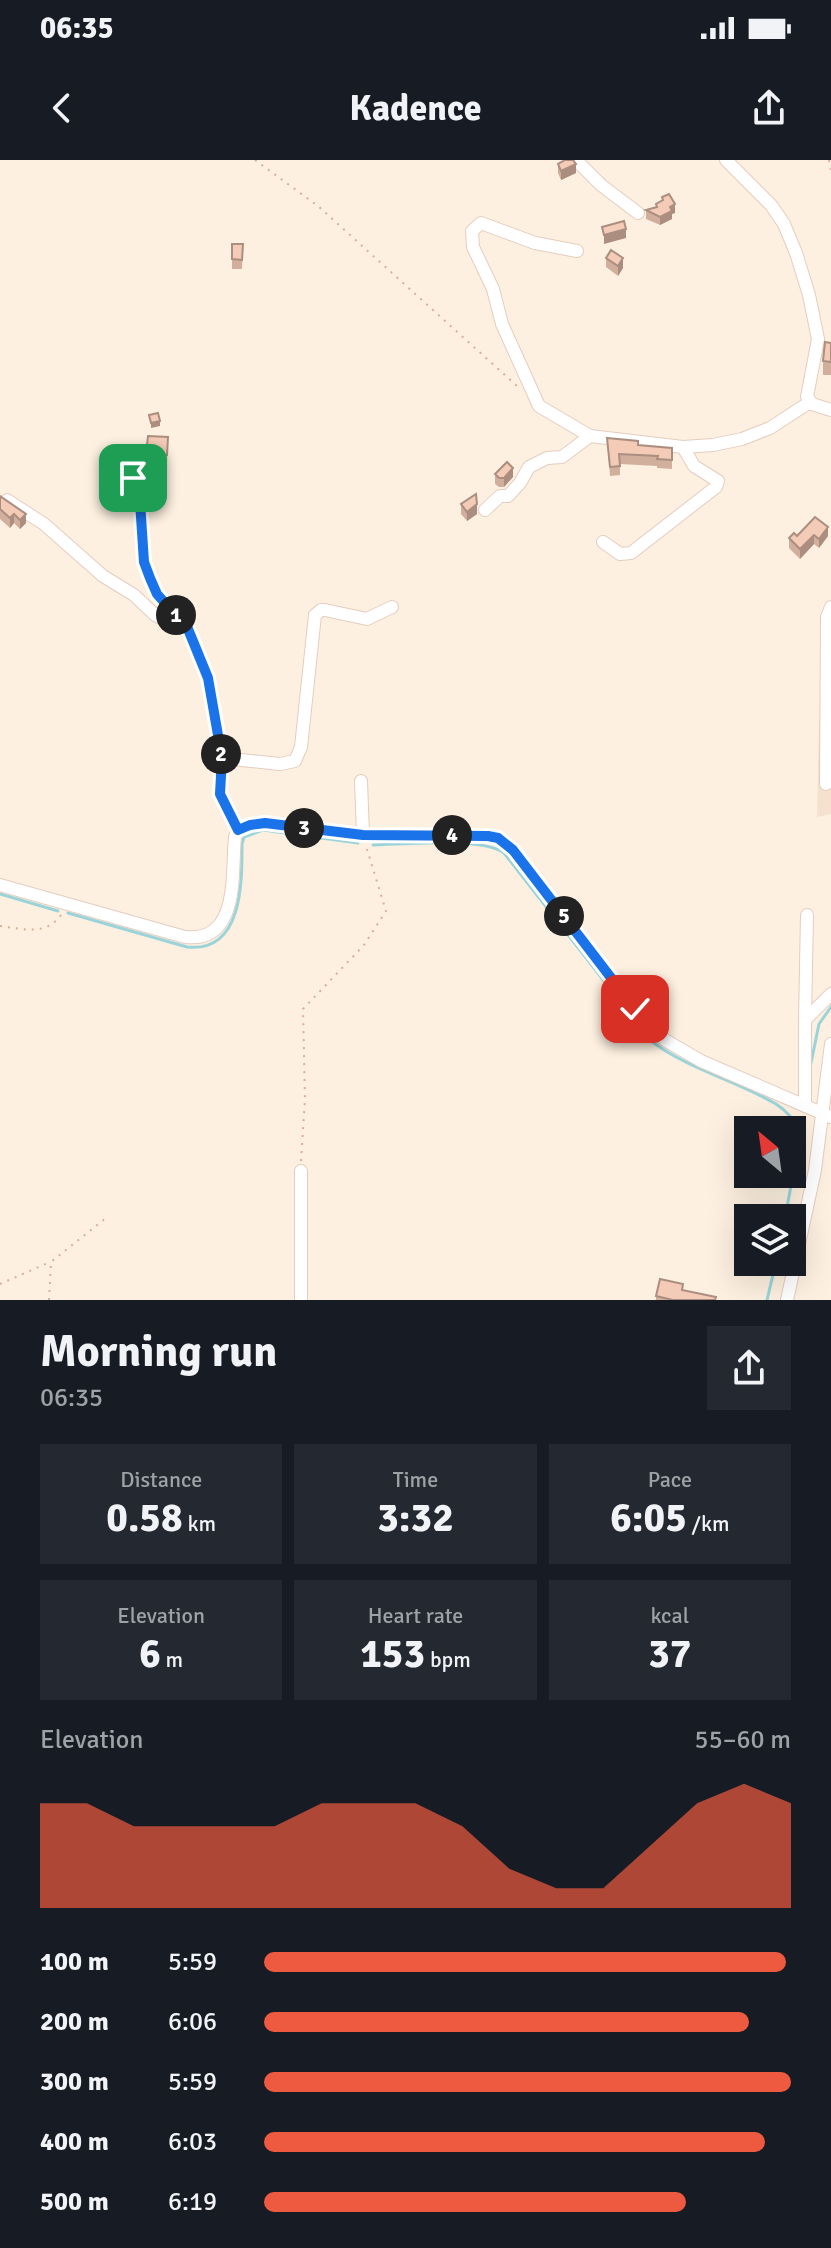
<!DOCTYPE html>
<html lang="en">
<head>
<meta charset="utf-8">
<style>
  body { margin:0; font-family:Signika,sans-serif; background:#242831; color:#f1f3f6; height:100vh; display:flex; flex-direction:column; font-size:30px; white-space:nowrap }
  * { box-sizing:border-box; margin:0 }
  p { font-size:26px; color:#9ea1a6 }
  .icon { flex:none; width:44px; height:44px; fill:none; stroke:currentColor; stroke-width:2; stroke-linecap:round; stroke-linejoin:round }
  .map { position:relative; height:1140px; overflow:hidden }
  .side { display:flex; flex-direction:column; background:#171b24; flex:1 }
  .side>* { flex:none }
  .needle { width:52px; rotate:331deg }
  .tools { position:absolute; left:734px; top:956px; display:grid; gap:16px }
  .tools a { display:grid; place-items:center; width:72px; height:72px; border-radius:0px; background:#171b24; box-shadow:0 8px 32px #0002; font-size:40px }
  .pin { position:absolute; display:grid; place-items:center; width:68px; height:68px; color:#fff; margin:-34px; border-radius:16px; box-shadow:0 4px 12px #0006 }
  .km { position:absolute; width:40px; height:40px; margin:-20px; border-radius:50%; background:#222; color:#fff; font-size:22px; line-height:40px; text-align:center }
  .round { display:grid; place-items:center; flex:none; width:84px; height:84px; border-radius:0px; background:#242831 }
  .head { display:flex; align-items:center; justify-content:space-between; height:136px; padding:0 40px }
  h1 { font-size:44px; font-weight:700; line-height:60px }
  .figures { display:grid; grid-template-columns:repeat(3,1fr); gap:12px; height:136px; padding:8px 40px }
  .figures div { display:grid; align-content:center; border-radius:0px; background:#242831; text-align:center }
  .figures b { font-size:40px; font-weight:700 }
  .figures small { font-size:22px; font-weight:400 }
  .figures p { font-size:22px }
  .chart { height:224px; padding:16px 40px }
  .chart p { display:flex; justify-content:space-between }
  .chart svg { width:100%; height:144px; margin-top:8px; fill:#ee5a3f; opacity:.7 }
  ul { padding:0 40px; list-style:none; font-size:26px }
  li { display:grid; grid-template-columns:128px 96px 1fr; align-items:center; height:60px }
  li i { height:20px; border-radius:10px; background:#ee5a3f }
  .status { display:flex; justify-content:space-between; align-items:center; height:56px; padding:0 40px; background:#171b24; direction:ltr }
  .status svg { height:22px; fill:currentColor }
  header { display:flex; justify-content:space-between; align-items:center; height:104px; padding:0 40px; background:#171b24; font-size:36px; font-weight:700 }
  .map>svg:first-child { display:block }
  .residential { fill:#f5e1ce }
  .lines { fill:none; stroke-linecap:round; stroke-linejoin:round }
  .stream { stroke:#9ad4da; stroke-width:3 }
  .minor-casing { stroke:#e4cdbf; stroke-width:14 }
  .path { stroke:#d9ae9a; stroke-width:2; stroke-dasharray:2 6; stroke-linecap:butt }
  .minor { stroke:#fff; stroke-width:12 }
  .wall { fill:#d2af9d }
  .shaded-wall { fill:#ab8e7f }
  .building { fill:#f4cbb6; stroke:#ab8e7f; stroke-width:2 }
  .route-casing { stroke:#fff; stroke-width:16 }
  .route { stroke:#1a73e8; stroke-width:10 }
</style>
</head>
<body>
<div class="status"><b>06:35</b><svg viewBox="0 0 49 12"><path d="M0 12V9h3v3zM5 12V6h3v6zM10 12V3h3v9zM15 12V0h3v12zM26 1h20v11H26zM47 4h2v5h-2z"/></svg></div>
<header><svg class="icon" aria-label="back" viewBox="0 0 24 24"><path d="M15 5l-7 7 7 7"/></svg>Kadence<svg class="icon" aria-label="share" viewBox="0 0 24 24"><path d="M12 15V3M7 8l5-5 5 5M5 13v7h14v-7"/></svg></header>
<div class="map">
<svg width="831" height="1140" viewBox="0 0 831 1140">
  <rect width="100%" height="100%" fill="#fdf0e0"/>
  <path class="residential" d="M819,559H831V654L817,657Z"/>
  <g class="lines">
    <g class="stream">
      <path d="M373,685C402,684 483,677 504,693L651,881C690,910 735,920 776,944C787,951 795,961 801,973"/>
      <path d="M0,734L58,751"/>
      <path d="M68,753L187,787C243,793 242,722 242,684L244,677L263,670L358,683"/>
      <path d="M811,903L819,864L831,847"/>
      <path d="M785,1058L803,961"/>
      <path d="M767,1140L776,1102"/>
    </g>
    <defs>
      <g id="minor">
        <path d="M576,0L601,25L638,53"/>
        <path d="M726,0L771,45L784,64L796,93L809,135L818,179L807,237L812,244L831,250"/>
        <path d="M577,91L535,83L481,63L472,71L473,87L493,129L502,164L539,246L590,276L683,287L713,285L742,279L770,268L810,242"/>
        <path d="M132,307L140,342L144,402L150,418L157,434L181,462"/>
        <path d="M7,340L44,364L103,416L134,435L155,455L163,459L181,462L188,469L208,518L222,598L220,634L238,670"/>
        <path d="M485,350L500,336H508L520,323L529,307L547,298L562,297L590,276"/>
        <path d="M603,382L620,394L631,393L716,327L718,321L694,306L683,287"/>
        <path d="M222,598L280,604L295,601L301,587L315,455L321,450H325L367,459L392,447"/>
        <path d="M361,621L363,675"/>
        <path d="M826,624L827,457L831,447"/>
        <path d="M0,725L185,777C241,783 231,711 235,677L238,670L250,665L265,663L363,675L488,676L498,678L513,690L635,849L665,880L701,901L831,957"/>
        <path d="M805,859L807,755"/>
        <path d="M805,946V860L831,834"/>
        <path d="M301,1011V1140"/>
        <path d="M787,1140L815,1010L831,884"/>
      </g>
    </defs>
    <use href="#minor" class="minor-casing"/>
    <g class="path">
      <path d="M255,0L318,46L517,226"/>
      <path d="M829,0L831,10"/>
      <path d="M0,766C23,769 46,776 61,755"/>
      <path d="M301,1001L305,939L303,849L364,785L386,751L366,686"/>
      <path d="M0,1124L50,1102"/>
      <path d="M49,1140L51,1102L106,1058"/>
    </g>
    <use href="#minor" class="minor"/>
  </g>
  <g class="wall">
    <path d="M558,4L576,13L561,20L558,13Z"/>
    <path d="M662,37L675,53L672,54V59L660,65L646,59V50L656,47V44L662,41Z"/>
    <path d="M232,84H243L242,109H232Z"/>
    <path d="M606,98L623,108L618,116L606,107Z"/>
    <path d="M831,183V215H823V201Z"/>
    <path d="M148,276L168,277L167,304L146,303Z"/>
    <path d="M607,278L638,285L672,288V309L657,308V306L620,304V315L610,316Z"/>
    <path d="M495,314L513,317L504,327H499L495,324Z"/>
    <path d="M0,336L26,363L20,369L14,363L10,368L0,359Z"/>
    <path d="M461,344L477,354L467,361L461,354Z"/>
    <path d="M815,357L828,376L819,388L814,384L800,399L789,388V378L797,376Z"/>
    <path d="M683,1130L716,1140H656V1136Z"/>
  </g>
  <g class="shaded-wall">
    <path d="M576,4V13L561,20V11Z"/>
    <path d="M675,44V53L672,54V59L660,65V57L670,47Z"/>
    <path d="M626,69V78L604,84V75Z"/>
    <path d="M623,98V108L618,116V106Z"/>
    <path d="M160,261V266L151,268V263Z"/>
    <path d="M513,308V317L504,327V318Z"/>
    <path d="M477,344V354L467,361V352Z"/>
    <path d="M14,354V363L10,368V358Z"/>
    <path d="M26,354V363L20,369V360Z"/>
    <path d="M828,367V376L819,388V379Z"/>
    <path d="M814,375V384L800,399V389Z"/>
  </g>
  <g class="building">
    <path d="M565,0H573L576,4L561,11L558,4Z"/>
    <path d="M669,34L675,44L670,47L672,51L660,57L646,50L657,47L656,44L663,40L662,37Z"/>
    <path d="M624,61L626,69L604,75L602,67Z"/>
    <path d="M232,84H243L242,100L232,99Z"/>
    <path d="M611,90L623,98L618,106L606,98Z"/>
    <path d="M825,182L831,183V202L823,201Z"/>
    <path d="M158,253L160,261L151,263L149,255Z"/>
    <path d="M148,276L168,277L167,295L146,294Z"/>
    <path d="M607,278L638,281V285L672,288V300L657,299L658,296L619,294L620,306L610,307Z"/>
    <path d="M507,302L513,308L504,318H499L495,314Z"/>
    <path d="M476,334L477,344L467,352L461,344Z"/>
    <path d="M0,336L26,354L20,360L14,354L10,358L0,349Z"/>
    <path d="M815,357L828,367L819,379L814,375L800,389L789,378L794,373L797,376Z"/>
    <path d="M660,1119L683,1124L682,1130L716,1137L715,1140H673L656,1136Z"/>
  </g>
  <g class="lines">
    <defs>
      <path id="route" d="M133,318L140,342L144,402L150,418L157,434L188,469L208,518L222,598L220,634L238,670L250,665L265,663L363,675L488,676L498,678L513,690L635,849"/>
    </defs>
    <use href="#route" class="route-casing"/>
    <use href="#route" class="route"/>
  </g>
</svg>
<div class="tools">
<a><svg class="needle" viewBox="-14 -14 28 28"><path d="M0-13l5 13h-10z" fill="#e53935"/><path d="M0 13l5-13h-10z" fill="#9ea1a6"/></svg></a>
<a><svg class="icon" aria-label="layers" viewBox="0 0 24 24"><path d="M12 4l9 5-9 5-9-5zM3 14l9 5 9-5"/></svg></a>
</div>
<div class="pin" style="left:133px;top:318px;background:#1e9e55"><svg class="icon" aria-label="arrive" viewBox="0 0 24 24"><path d="M6 21V4h12l-3 4 3 4H6"/></svg></div>
<div class="pin" style="left:635px;top:849px;background:#d93025"><svg class="icon" aria-label="check" viewBox="0 0 24 24"><path d="M5 12l5 5 9-10"/></svg></div>
<b class="km" style="left:176px;top:455px">1</b>
<b class="km" style="left:221px;top:594px">2</b>
<b class="km" style="left:304px;top:668px">3</b>
<b class="km" style="left:452px;top:675px">4</b>
<b class="km" style="left:564px;top:756px">5</b>
</div>
<section class="side">
<div class="head"><div><h1>Morning run</h1><p>06:35</p></div><a class="round"><svg class="icon" aria-label="share" viewBox="0 0 24 24"><path d="M12 15V3M7 8l5-5 5 5M5 13v7h14v-7"/></svg></a></div>
<div class="figures">
<div><p>Distance</p><b>0.58<small> km</small></b></div>
<div><p>Time</p><b>3:32</b></div>
<div><p>Pace</p><b>6:05<small> /km</small></b></div>
</div>
<div class="figures">
<div><p>Elevation</p><b>6<small> m</small></b></div>
<div><p>Heart rate</p><b>153<small> bpm</small></b></div>
<div><p>kcal</p><b>37</b></div>
</div>
<div class="chart"><p><span>Elevation</span>55–60 m</p>
<svg viewBox="0 0 160 44" preserveAspectRatio="none"><path d="M0 44V12L10 12L20 19L30 19L40 19L50 19L60 12L70 12L80 12L90 19L100 32L110 38L120 38L130 25L140 12L150 6L160 12V44z"/></svg>
</div>
<ul>
<li><b>100 m</b>5:59<i style="width:99%"></i></li>
<li><b>200 m</b>6:06<i style="width:92%"></i></li>
<li><b>300 m</b>5:59<i style="width:100%"></i></li>
<li><b>400 m</b>6:03<i style="width:95%"></i></li>
<li><b>500 m</b>6:19<i style="width:80%"></i></li>
</ul>
</section>
</body>
</html>
